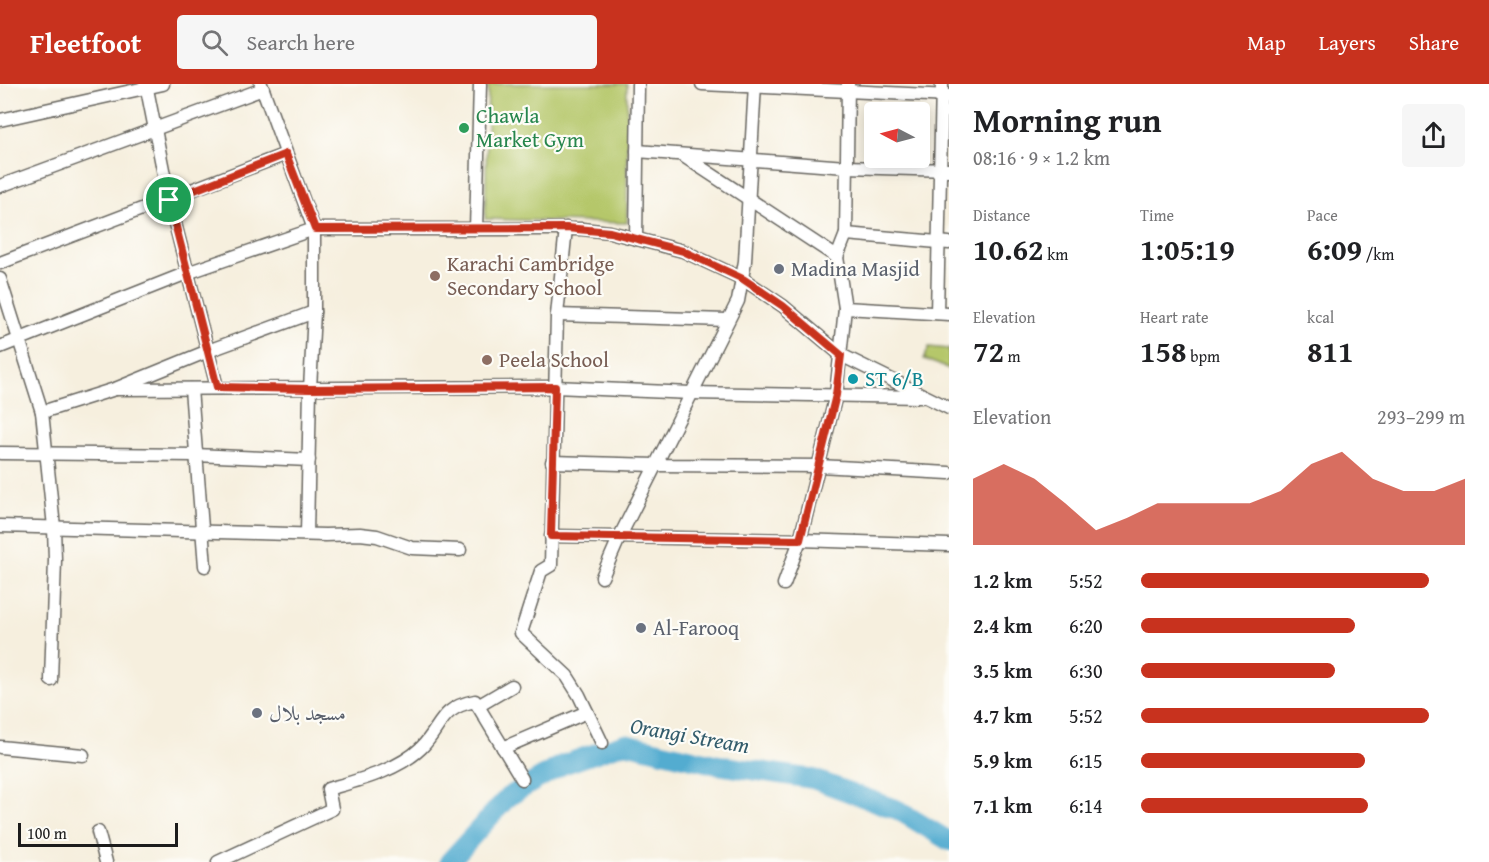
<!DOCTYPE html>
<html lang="en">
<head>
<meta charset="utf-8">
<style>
  body { margin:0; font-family:"Gentium Book Plus",Amiri,serif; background:#f6f6f6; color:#202124; height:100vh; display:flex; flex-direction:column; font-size:22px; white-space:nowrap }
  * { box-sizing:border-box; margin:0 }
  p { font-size:20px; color:#757577 }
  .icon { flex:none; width:33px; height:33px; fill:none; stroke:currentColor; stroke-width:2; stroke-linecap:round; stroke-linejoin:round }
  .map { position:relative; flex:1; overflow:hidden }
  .drawer { display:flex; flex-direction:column; background:#fff; width:540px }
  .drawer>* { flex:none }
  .needle { width:39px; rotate:276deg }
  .tools { position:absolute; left:864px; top:18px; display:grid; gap:12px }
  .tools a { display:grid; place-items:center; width:66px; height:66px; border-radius:6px; background:#fff; box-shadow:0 3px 15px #0003; font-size:30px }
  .scale { position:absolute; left:18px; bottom:15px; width:160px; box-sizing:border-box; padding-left:6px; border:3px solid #1c1c1c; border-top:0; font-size:16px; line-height:21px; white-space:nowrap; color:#1c1c1c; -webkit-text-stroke:4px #fdfcf7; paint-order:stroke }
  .pin { position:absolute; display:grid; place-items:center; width:51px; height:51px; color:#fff; margin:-26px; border:3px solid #fff; border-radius:50%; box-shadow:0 2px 6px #0007 }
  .round { display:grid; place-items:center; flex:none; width:63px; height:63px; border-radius:6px; background:#f6f6f6 }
  .headline { display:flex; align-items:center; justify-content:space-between; height:102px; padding:0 24px }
  h1 { font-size:33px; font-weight:700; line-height:45px }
  .metrics { display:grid; grid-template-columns:repeat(3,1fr); gap:9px; height:102px; padding:6px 24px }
  .metrics div { display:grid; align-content:center }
  .metrics b { font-size:30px; font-weight:700 }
  .metrics small { font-size:16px; font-weight:400 }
  .metrics p { font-size:16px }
  .chart { height:168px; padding:12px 24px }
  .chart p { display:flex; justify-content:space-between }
  .chart svg { width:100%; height:108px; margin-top:6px; fill:#c8321e; opacity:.7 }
  ul { padding:0 24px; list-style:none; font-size:20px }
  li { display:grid; grid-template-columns:96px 72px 1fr; align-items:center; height:45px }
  li i { height:15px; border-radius:8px; background:#c8321e }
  header { display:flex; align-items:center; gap:36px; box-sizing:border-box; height:84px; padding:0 30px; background:#c8321e; color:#fff }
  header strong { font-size:28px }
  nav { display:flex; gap:33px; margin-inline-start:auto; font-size:21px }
  .search { width:420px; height:54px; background:#f6f6f6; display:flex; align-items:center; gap:15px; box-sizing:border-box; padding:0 21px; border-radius:6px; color:#757577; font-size:22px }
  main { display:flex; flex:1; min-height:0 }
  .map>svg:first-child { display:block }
  .green { fill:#b5c76a; stroke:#687243; stroke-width:1.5 }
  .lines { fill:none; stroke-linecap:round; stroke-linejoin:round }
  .river { stroke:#52acd0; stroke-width:20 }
  .minor-casing { stroke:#686660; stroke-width:15 }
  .minor { stroke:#fff; stroke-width:12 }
  .route-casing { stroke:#fff; stroke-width:12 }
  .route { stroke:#c8321e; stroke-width:8 }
  .leisure-dot { fill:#2e9e5b; stroke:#fdfcf7; stroke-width:2 }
  .worship-dot { fill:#6b7280; stroke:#fdfcf7; stroke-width:2 }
  .education-dot { fill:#8d6e63; stroke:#fdfcf7; stroke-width:2 }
  .culture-dot { fill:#0f9aa8; stroke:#fdfcf7; stroke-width:2 }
  .labels { text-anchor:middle; stroke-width:4.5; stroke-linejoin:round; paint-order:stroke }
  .leisure-label { font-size:21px; fill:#27864d; stroke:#fdfcf7; text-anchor:start }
  .education-label { font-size:21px; fill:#785e54; stroke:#fdfcf7; text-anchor:start }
  .worship-label { font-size:21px; fill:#5b616d; stroke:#fdfcf7; text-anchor:start }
  .culture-label { font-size:21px; fill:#0d838f; stroke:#fdfcf7; text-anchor:start }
  .water-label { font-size:22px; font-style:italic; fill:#345d6d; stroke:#fdfcf7 }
</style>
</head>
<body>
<header>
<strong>Fleetfoot</strong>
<div class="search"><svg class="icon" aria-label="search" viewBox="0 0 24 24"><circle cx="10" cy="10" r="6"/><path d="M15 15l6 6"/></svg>Search here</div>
<nav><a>Map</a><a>Layers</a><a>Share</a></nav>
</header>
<main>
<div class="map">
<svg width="949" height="778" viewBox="0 0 949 778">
  <rect width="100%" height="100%" fill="#fdfcf7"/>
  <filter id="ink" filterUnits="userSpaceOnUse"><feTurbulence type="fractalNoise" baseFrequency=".0167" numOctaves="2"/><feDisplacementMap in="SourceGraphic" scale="12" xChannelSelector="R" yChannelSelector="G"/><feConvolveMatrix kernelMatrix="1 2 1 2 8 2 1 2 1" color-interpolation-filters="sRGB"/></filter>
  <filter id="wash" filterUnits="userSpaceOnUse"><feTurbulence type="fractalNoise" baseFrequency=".008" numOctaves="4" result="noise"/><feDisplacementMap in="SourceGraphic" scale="24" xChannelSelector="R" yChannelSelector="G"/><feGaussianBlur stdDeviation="1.35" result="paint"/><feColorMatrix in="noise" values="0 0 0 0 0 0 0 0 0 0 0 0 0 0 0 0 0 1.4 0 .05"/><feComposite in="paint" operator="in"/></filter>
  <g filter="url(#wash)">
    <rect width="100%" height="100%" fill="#f6efde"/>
    <g class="green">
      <path d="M488,0H627V139L485,135Z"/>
      <path d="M929,263L949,265V285L924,275Z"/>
    </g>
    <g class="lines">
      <path class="river" d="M449,778L508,713L562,681L625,659L718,681L813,695L898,726L949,757"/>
    </g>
  </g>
  <g filter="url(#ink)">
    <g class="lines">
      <defs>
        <g id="minor">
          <path d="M146,0L169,116L217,303"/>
          <path d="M261,0L314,145V228L310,305L307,450"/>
          <path d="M702,0L949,12"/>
          <path d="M0,36L163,0"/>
          <path d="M637,67L846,83L949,86"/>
          <path d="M685,73L837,173"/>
          <path d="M0,102L263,5"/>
          <path d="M566,144L557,231L551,481L541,487L521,549L567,592L579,611L602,659"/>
          <path d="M476,145L480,0"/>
          <path d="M846,150L949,159"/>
          <path d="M636,155L638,0"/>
          <path d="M0,179L286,70"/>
          <path d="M0,195L42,328L54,443L55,476L51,596"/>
          <path d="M845,224L949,230"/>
          <path d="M937,229L942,0"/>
          <path d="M557,231L727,236"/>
          <path d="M0,263L187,189L314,145H582L610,148L683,167L743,195L783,222L841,271L949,324"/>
          <path d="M115,305L555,303L691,309L921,313"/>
          <path d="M191,305L205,482"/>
          <path d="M42,328L115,305L208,267L314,228"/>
          <path d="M0,369L195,371L309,376"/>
          <path d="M552,378L655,381L819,382L949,389"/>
          <path d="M0,442L325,451L360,450L377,452L412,464L460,466"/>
          <path d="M551,452L800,456L949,461"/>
          <path d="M602,493L619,454L738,217L745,177L755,0"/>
          <path d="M784,500L800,456L836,311L845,224L837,173L846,150L848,0"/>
          <path d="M478,622L512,602"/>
          <path d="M0,663L83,671"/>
          <path d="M503,664L587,628"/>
          <path d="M98,748L106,778"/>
          <path d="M218,778L332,725L328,705C359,696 397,687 421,664C442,643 439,624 475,617L522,695"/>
        </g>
      </defs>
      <use href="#minor" class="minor-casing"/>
      <use href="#minor" class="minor"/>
    </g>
  </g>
  <g class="lines" filter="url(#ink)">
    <defs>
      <path id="route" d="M286,70L315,145L566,144L610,148L683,167L743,195L783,222L841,271L836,311L800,456L551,452L555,303L310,305L217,303L169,116Z"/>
    </defs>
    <use href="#route" class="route-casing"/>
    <use href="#route" class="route"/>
  </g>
  <circle class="leisure-dot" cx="464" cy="44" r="6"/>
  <g class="worship-dot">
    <circle cx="779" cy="185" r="6"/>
    <circle cx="641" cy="544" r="6"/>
    <circle cx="257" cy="629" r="6"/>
  </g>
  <g class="education-dot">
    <circle cx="435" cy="192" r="6"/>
    <circle cx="487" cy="276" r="6"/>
  </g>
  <circle class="culture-dot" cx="853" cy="295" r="6"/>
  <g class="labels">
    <g class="leisure-label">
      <text x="476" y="39">Chawla<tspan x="476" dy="24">Market Gym</tspan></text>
    </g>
    <g class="education-label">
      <text x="447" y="187">Karachi Cambridge<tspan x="447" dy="24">Secondary School</tspan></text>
      <text x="499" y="283">Peela School</text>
    </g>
    <g class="worship-label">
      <text x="791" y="192">Madina Masjid</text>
      <text x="653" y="551">Al-Farooq</text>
      <text x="269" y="636">مسجد بلال</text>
    </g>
    <g class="culture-label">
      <text x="865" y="302">ST 6/B</text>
    </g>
    <g class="water-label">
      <text transform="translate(690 651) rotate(10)" y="8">Orangi Stream</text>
    </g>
  </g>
</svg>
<div class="tools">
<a><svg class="needle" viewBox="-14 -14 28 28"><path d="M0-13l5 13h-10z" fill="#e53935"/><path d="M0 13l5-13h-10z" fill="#757577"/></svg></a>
</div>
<div class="scale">100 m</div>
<div class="pin" style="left:169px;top:116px;background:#1e9e55"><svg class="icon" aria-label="arrive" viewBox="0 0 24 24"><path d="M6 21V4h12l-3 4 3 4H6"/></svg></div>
</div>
<section class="drawer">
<div class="headline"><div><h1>Morning run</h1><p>08:16 · 9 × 1.2 km</p></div><a class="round"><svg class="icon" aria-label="share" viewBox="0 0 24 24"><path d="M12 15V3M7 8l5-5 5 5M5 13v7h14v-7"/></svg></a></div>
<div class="metrics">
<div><p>Distance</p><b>10.62<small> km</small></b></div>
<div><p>Time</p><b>1:05:19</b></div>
<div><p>Pace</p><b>6:09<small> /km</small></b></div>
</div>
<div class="metrics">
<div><p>Elevation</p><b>72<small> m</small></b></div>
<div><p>Heart rate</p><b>158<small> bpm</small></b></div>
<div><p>kcal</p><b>811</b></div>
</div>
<div class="chart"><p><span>Elevation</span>293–299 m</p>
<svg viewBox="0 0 160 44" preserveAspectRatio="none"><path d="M0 44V17L10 11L20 17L30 27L40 38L50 33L60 27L70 27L80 27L90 27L100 22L110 11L120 6L130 17L140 22L150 22L160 17V44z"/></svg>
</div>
<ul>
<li><b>1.2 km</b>5:52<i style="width:89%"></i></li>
<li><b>2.4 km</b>6:20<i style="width:66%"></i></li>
<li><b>3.5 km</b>6:30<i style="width:60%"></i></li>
<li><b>4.7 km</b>5:52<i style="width:89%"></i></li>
<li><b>5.9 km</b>6:15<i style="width:69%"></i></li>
<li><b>7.1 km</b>6:14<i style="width:70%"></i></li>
</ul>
</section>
</main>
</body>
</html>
